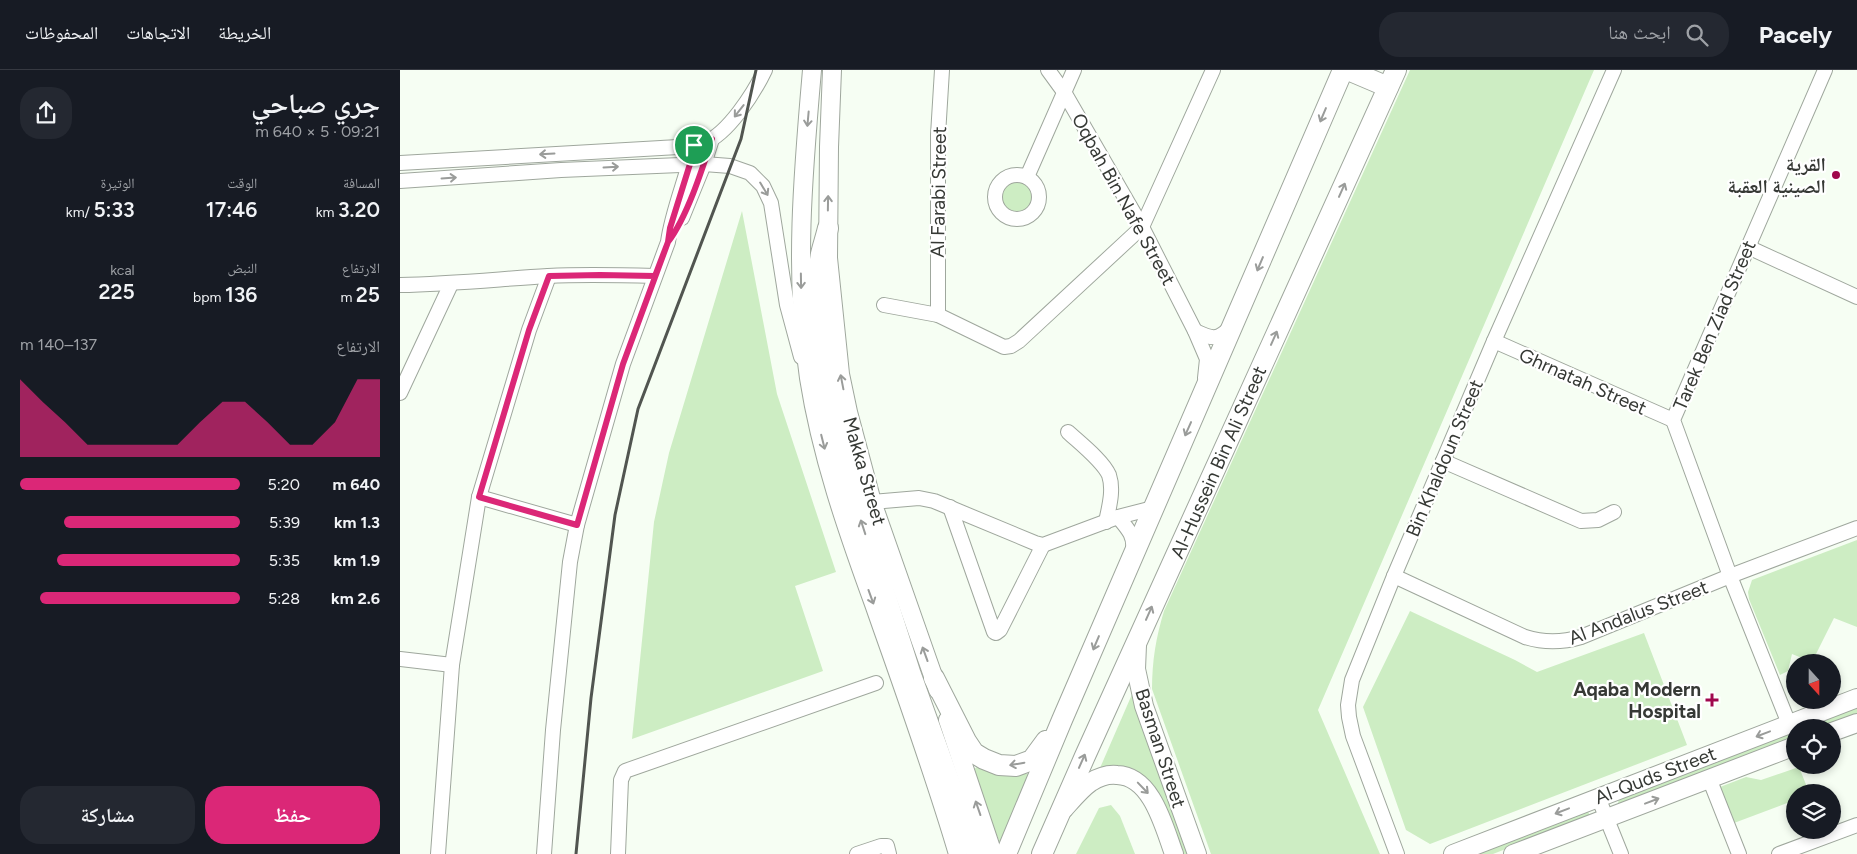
<!DOCTYPE html>
<html lang="ar">
<head>
<meta charset="utf-8">
<style>
  body { margin:0; font-family:Figtree,"Noto Naskh Arabic",sans-serif; background:#242831; color:#f1f3f6; direction:rtl; height:100vh; display:flex; flex-direction:column; font-size:19px; white-space:nowrap }
  * { box-sizing:border-box; margin:0 }
  p { font-size:16px; color:#9ea1a6 }
  .icon { flex:none; width:28px; height:28px; fill:none; stroke:currentColor; stroke-width:2; stroke-linecap:round; stroke-linejoin:round }
  .map { position:relative; flex:1; overflow:hidden; direction:ltr }
  .drawer { display:flex; flex-direction:column; background:#171b24; width:400px }
  .drawer>* { flex:none }
  .needle { width:32px; rotate:159deg }
  .buttons { position:absolute; left:1386px; top:584px; display:grid; gap:10px }
  .buttons a { display:grid; place-items:center; width:55px; height:55px; border-radius:50%; background:#171b24; box-shadow:0 2px 8px #0003; font-size:25px }
  .pin { position:absolute; display:grid; place-items:center; width:42px; height:42px; color:#fff; margin:-21px; border:2px solid #fff; border-radius:50%; box-shadow:0 1px 5px #0007 }
  .round { display:grid; place-items:center; flex:none; width:52px; height:52px; border-radius:20px; background:#242831 }
  .overview { display:flex; align-items:center; justify-content:space-between; height:85px; padding:0 20px }
  h1 { font-size:28px; font-weight:600; line-height:38px }
  .metrics { display:grid; grid-template-columns:repeat(3,1fr); gap:8px; height:85px; padding:5px 20px }
  .metrics div { display:grid; align-content:center }
  .metrics b { font-size:21px; font-weight:600 }
  .metrics small { font-size:14px; font-weight:400 }
  .metrics p { font-size:14px }
  .chart { height:140px; padding:10px 20px }
  .chart p { display:flex; justify-content:space-between }
  .chart svg { width:100%; height:90px; margin-top:5px; fill:#db2777; opacity:.7 }
  .cta { display:flex; gap:10px; margin-top:auto; padding:10px 20px }
  .cta a { flex:1; height:58px; border-radius:20px; background:#db2777; color:#fff; font-size:20px; font-weight:600; line-height:58px; text-align:center }
  .cta a+a { background:#242831; color:#f1f3f6 }
  ul { padding:0 20px; list-style:none; font-size:16px }
  li { display:grid; grid-template-columns:80px 60px 1fr; align-items:center; height:38px }
  li i { height:12px; border-radius:6px; background:#db2777 }
  header { display:flex; align-items:center; gap:30px; box-sizing:border-box; height:70px; padding:0 25px; background:#171b24; border-bottom:1px solid #363941 }
  header strong { font-size:24px }
  nav { display:flex; gap:28px; margin-inline-start:auto; font-size:18px }
  .search { width:350px; height:45px; background:#242831; display:flex; align-items:center; gap:12px; box-sizing:border-box; padding:0 18px; border-radius:20px; color:#9ea1a6; font-size:19px }
  main { display:flex; flex:1; min-height:0 }
  .map>svg:first-child { display:block }
  .green { fill:#cdedc3 }
  .lines { fill:none; stroke-linecap:round; stroke-linejoin:round }
  .minor-casing { stroke:#9fa79d; stroke-width:16 }
  .major-casing { stroke:#9fa79d; stroke-width:20 }
  .highway-casing { stroke:#9fa79d; stroke-width:22 }
  .minor { stroke:#fff; stroke-width:14 }
  .major { stroke:#fff; stroke-width:18 }
  .highway { stroke:#fff; stroke-width:20 }
  .rail { stroke:#515550; stroke-width:3 }
  .oneway { stroke:#9a9c9a }
  .route-casing { stroke:#fff; stroke-width:10 }
  .route { stroke:#db2777; stroke-width:6 }
  .poi-dot { fill:#a0084d; stroke:#fff; stroke-width:2 }
  .labels { text-anchor:middle; stroke-width:4.5; stroke-linejoin:round; paint-order:stroke }
  .poi-label { font-size:19px; font-weight:bold; fill:#363935; stroke:#fff; text-anchor:end }
  .street-label { font-size:19px; fill:#363935; stroke:#fff }
</style>
</head>
<body>
<header>
<strong>Pacely</strong>
<div class="search"><svg class="icon" aria-label="search" viewBox="0 0 24 24"><circle cx="10" cy="10" r="6"/><path d="M15 15l6 6"/></svg>ابحث هنا</div>
<nav><a>الخريطة</a><a>الاتجاهات</a><a>المحفوظات</a></nav>
</header>
<main>
<div class="map">
<svg width="1457" height="784" viewBox="0 0 1457 784">
  <rect width="100%" height="100%" fill="#f6fef3"/>
  <g class="green">
    <path d="M1010,0H1194L918,640L980,784H811L752,619C752,591 756,567 764,541Z"/>
    <circle cx="617" cy="127" r="20"/>
    <path d="M342,141L377,324L436,502L395,516L423,601L232,669L254,452L269,383Z"/>
    <path d="M1457,470V557L1434,548L1412,592L1392,584L1388,601L1380,605L1349,529L1348,522L1352,510Z"/>
    <path d="M1010,541L1115,590L1137,602L1244,563L1287,675L1030,774L1006,760L963,637Z"/>
    <path d="M733,622L791,784H780L755,718L747,708L734,699L717,696L700,698Z"/>
    <path d="M1457,635V644L1422,657L1400,658Z"/>
    <path d="M1395,659V668L1222,735L1218,733L1219,729Z"/>
    <path d="M577,697L587,701L630,704L600,773L571,701Z"/>
    <path d="M1399,697L1409,722H1395V730L1334,753L1320,717L1346,707L1361,710Z"/>
    <path d="M711,735L720,746L735,784H676L699,738Z"/>
    <path d="M1186,737L1190,746L1093,784H1066Z"/>
  </g>
  <g class="lines">
    <defs>
      <g id="minor">
        <path d="M648,0L664,22L742,157L795,261L807,289L805,308"/>
        <path d="M0,93L261,78C275,77 290,77 304,73C328,64 354,23 365,0"/>
        <circle cx="617" cy="127" r="22"/>
        <path d="M627,107L674,0"/>
        <path d="M0,111L161,100L304,94L330,96L350,103L363,116L371,133L387,235L401,287"/>
        <path d="M282,148L304,94L312,69"/>
        <path d="M1348,177L1457,227"/>
        <path d="M0,215C50,214 99,209 148,206C184,204 220,205 255,206"/>
        <path d="M484,235L538,245L604,277L611,276L619,271L742,157L813,0"/>
        <path d="M538,245V65L542,0"/>
        <path d="M795,261C813,269 816,271 831,257"/>
        <path d="M1094,271L1273,350"/>
        <path d="M0,323L51,214"/>
        <path d="M668,362C680,373 703,391 709,405C714,420 709,437 706,452"/>
        <path d="M1043,391L1181,451L1198,450L1214,442"/>
        <path d="M79,427L177,455"/>
        <path d="M472,432L519,428L534,431L635,473L643,475L718,447L753,438"/>
        <path d="M550,437L594,562L596,563L600,560L643,475"/>
        <path d="M718,447C728,459 735,466 733,481"/>
        <path d="M994,506L1125,567C1144,573 1161,573 1181,567L1330,506L1457,458"/>
        <path d="M0,589L52,595"/>
        <path d="M1389,654L1330,506L1273,350L1425,0"/>
        <path d="M1309,708L1339,784"/>
        <path d="M1198,727L1221,784"/>
        <path d="M38,784L52,595L79,427L129,260L149,206"/>
        <path d="M144,784L153,660L170,492L177,455L223,294L268,172C272,141 287,107 294,75"/>
        <path d="M218,784L221,710L225,701L476,613"/>
        <path d="M457,784L481,776H487L489,784"/>
        <path d="M997,784L953,666L949,647L948,635L952,610L994,506L1094,271L1214,0"/>
        <path d="M1379,784L1457,755"/>
      </g>
      <g id="major">
        <path d="M412,0C403,102 394,206 409,308C421,385 447,460 474,534C503,617 533,699 558,784"/>
        <path d="M432,0L429,77L428,188L440,304L448,342L472,432L538,620"/>
        <path d="M737,575L736,599L744,636L797,784"/>
        <path d="M548,650L593,784"/>
        <path d="M1432,662L1457,653"/>
        <path d="M664,739C672,730 681,719 691,712C699,707 708,704 717,705C752,706 764,757 774,784"/>
        <path d="M1053,784L1457,628"/>
        <path d="M1113,784L1395,676"/>
      </g>
      <g id="highway">
        <path d="M948,0L988,17"/>
        <path d="M428,158C426,167 423,175 421,184C416,209 417,235 420,260C423,308 432,354 445,399L511,605L564,752L577,784"/>
        <path d="M534,608L566,671L574,683L584,689L599,695L616,696L632,690L646,671"/>
        <path d="M606,784L662,650L943,0"/>
        <path d="M642,784L685,686L996,0"/>
      </g>
    </defs>
    <use href="#minor" class="minor-casing"/>
    <use href="#major" class="major-casing"/>
    <use href="#highway" class="highway-casing"/>
    <use href="#minor" class="minor"/>
    <use href="#major" class="major"/>
    <use href="#highway" class="highway"/>
    <path class="rail" d="M176,784L191,628L215,445L238,339L341,69L356,0"/>
  </g>
  <defs><path id="oneway-shaft" d="M-6 0H5M1.5-3L5.5 0L1.5 3" fill="none" stroke-width="1.6" stroke-linecap="round" stroke-linejoin="round" transform="scale(1.25)"/></defs>
  <g class="oneway">
    <use href="#oneway-shaft" transform="translate(339 41) rotate(128)"/>
    <use href="#oneway-shaft" transform="translate(923 45) rotate(113)"/>
    <use href="#oneway-shaft" transform="translate(408 49) rotate(95)"/>
    <use href="#oneway-shaft" transform="translate(147 84) rotate(177)"/>
    <use href="#oneway-shaft" transform="translate(211 97) rotate(-3)"/>
    <use href="#oneway-shaft" transform="translate(49 108) rotate(-4)"/>
    <use href="#oneway-shaft" transform="translate(364 119) rotate(59)"/>
    <use href="#oneway-shaft" transform="translate(942 120) rotate(-66)"/>
    <use href="#oneway-shaft" transform="translate(428 133) rotate(-89)"/>
    <use href="#oneway-shaft" transform="translate(860 194) rotate(113)"/>
    <use href="#oneway-shaft" transform="translate(401 211) rotate(89)"/>
    <use href="#oneway-shaft" transform="translate(874 268) rotate(-66)"/>
    <use href="#oneway-shaft" transform="translate(442 312) rotate(-101)"/>
    <use href="#oneway-shaft" transform="translate(788 359) rotate(114)"/>
    <use href="#oneway-shaft" transform="translate(423 372) rotate(76)"/>
    <use href="#oneway-shaft" transform="translate(463 457) rotate(-108)"/>
    <use href="#oneway-shaft" transform="translate(471 527) rotate(70)"/>
    <use href="#oneway-shaft" transform="translate(749 543) rotate(-66)"/>
    <use href="#oneway-shaft" transform="translate(696 573) rotate(113)"/>
    <use href="#oneway-shaft" transform="translate(525 584) rotate(-110)"/>
    <use href="#oneway-shaft" transform="translate(1363 664) rotate(159)"/>
    <use href="#oneway-shaft" transform="translate(682 691) rotate(-66)"/>
    <use href="#oneway-shaft" transform="translate(617 694) rotate(170)"/>
    <use href="#oneway-shaft" transform="translate(743 718) rotate(46)"/>
    <use href="#oneway-shaft" transform="translate(1252 731) rotate(-21)"/>
    <use href="#oneway-shaft" transform="translate(578 738) rotate(-109)"/>
    <use href="#oneway-shaft" transform="translate(1162 741) rotate(159)"/>
  </g>
  <g class="lines">
    <defs>
      <path id="route" d="M294,75L290,94L270,158L268,172L255,206L200,205L149,206L129,260L79,427L177,455L223,294L268,172C287,147 302,100 312,69L294,75"/>
    </defs>
    <use href="#route" class="route-casing"/>
    <use href="#route" class="route"/>
  </g>
  <g class="poi-dot">
    <circle cx="1436" cy="105" r="5"/>
    <path d="M1309.5 622.5h5v5h5v5h-5v5h-5v-5h-5v-5h5z"/>
  </g>
  <g class="labels">
    <g class="poi-label">
      <text x="1426" y="101">القرية<tspan x="1426" dy="22">الصينية العقبة</tspan></text>
      <text x="1301" y="626">Aqaba Modern<tspan x="1301" dy="22">Hospital</tspan></text>
    </g>
    <g class="street-label">
      <text transform="translate(538 122) rotate(-89)" y="7">Al Farabi Street</text>
      <text transform="translate(724 129) rotate(61)" y="7">Oqbah Bin Nafe Street</text>
      <text transform="translate(1314 255) rotate(-67)" y="7">Tarek Ben Ziad Street</text>
      <text transform="translate(1183 311) rotate(24)" y="7">Ghrnatah Street</text>
      <text transform="translate(1044 388) rotate(-67)" y="7">Bin Khaldoun Street</text>
      <text transform="translate(818 392) rotate(-66)" y="7">Al-Hussein Bin Ali Street</text>
      <text transform="translate(465 401) rotate(74)" y="7">Makka Street</text>
      <text transform="translate(1238 542) rotate(-21)" y="7">Al Andalus Street</text>
      <text transform="translate(761 678) rotate(72)" y="7">Basman Street</text>
      <text transform="translate(1255 705) rotate(-21)" y="7">Al-Quds Street</text>
    </g>
  </g>
</svg>
<div class="buttons">
<a><svg class="needle" viewBox="-14 -14 28 28"><path d="M0-13l5 13h-10z" fill="#e53935"/><path d="M0 13l5-13h-10z" fill="#9ea1a6"/></svg></a>
<a><svg class="icon" aria-label="locate" viewBox="0 0 24 24"><circle cx="12" cy="12" r="6"/><path d="M12 2v4M12 18v4M2 12h4M18 12h4"/></svg></a>
<a><svg class="icon" aria-label="layers" viewBox="0 0 24 24"><path d="M12 4l9 5-9 5-9-5zM3 14l9 5 9-5"/></svg></a>
</div>
<div class="pin" style="left:294px;top:75px;background:#1e9e55"><svg class="icon" aria-label="arrive" viewBox="0 0 24 24"><path d="M6 21V4h12l-3 4 3 4H6"/></svg></div>
</div>
<section class="drawer">
<div class="overview"><div><h1>جري صباحي</h1><p>09:21 · 5 × 640 m</p></div><a class="round"><svg class="icon" aria-label="share" viewBox="0 0 24 24"><path d="M12 15V3M7 8l5-5 5 5M5 13v7h14v-7"/></svg></a></div>
<div class="metrics">
<div><p>المسافة</p><b>3.20<small> km</small></b></div>
<div><p>الوقت</p><b>17:46</b></div>
<div><p>الوتيرة</p><b>5:33<small> /km</small></b></div>
</div>
<div class="metrics">
<div><p>الارتفاع</p><b>25<small> m</small></b></div>
<div><p>النبض</p><b>136<small> bpm</small></b></div>
<div><p>kcal</p><b>225</b></div>
</div>
<div class="chart"><p><span>الارتفاع</span>137–140 m</p>
<svg viewBox="0 0 160 44" preserveAspectRatio="none"><path d="M0 44V6L10 17L20 27L30 38L40 38L50 38L60 38L70 38L80 27L90 17L100 17L110 27L120 38L130 38L140 27L150 6L160 6V44z"/></svg>
</div>
<ul>
<li><b>640 m</b>5:20<i style="width:100%"></i></li>
<li><b>1.3 km</b>5:39<i style="width:80%"></i></li>
<li><b>1.9 km</b>5:35<i style="width:83%"></i></li>
<li><b>2.6 km</b>5:28<i style="width:91%"></i></li>
</ul>
<div class="cta"><a>حفظ</a><a>مشاركة</a></div>
</section>
</main>
</body>
</html>
